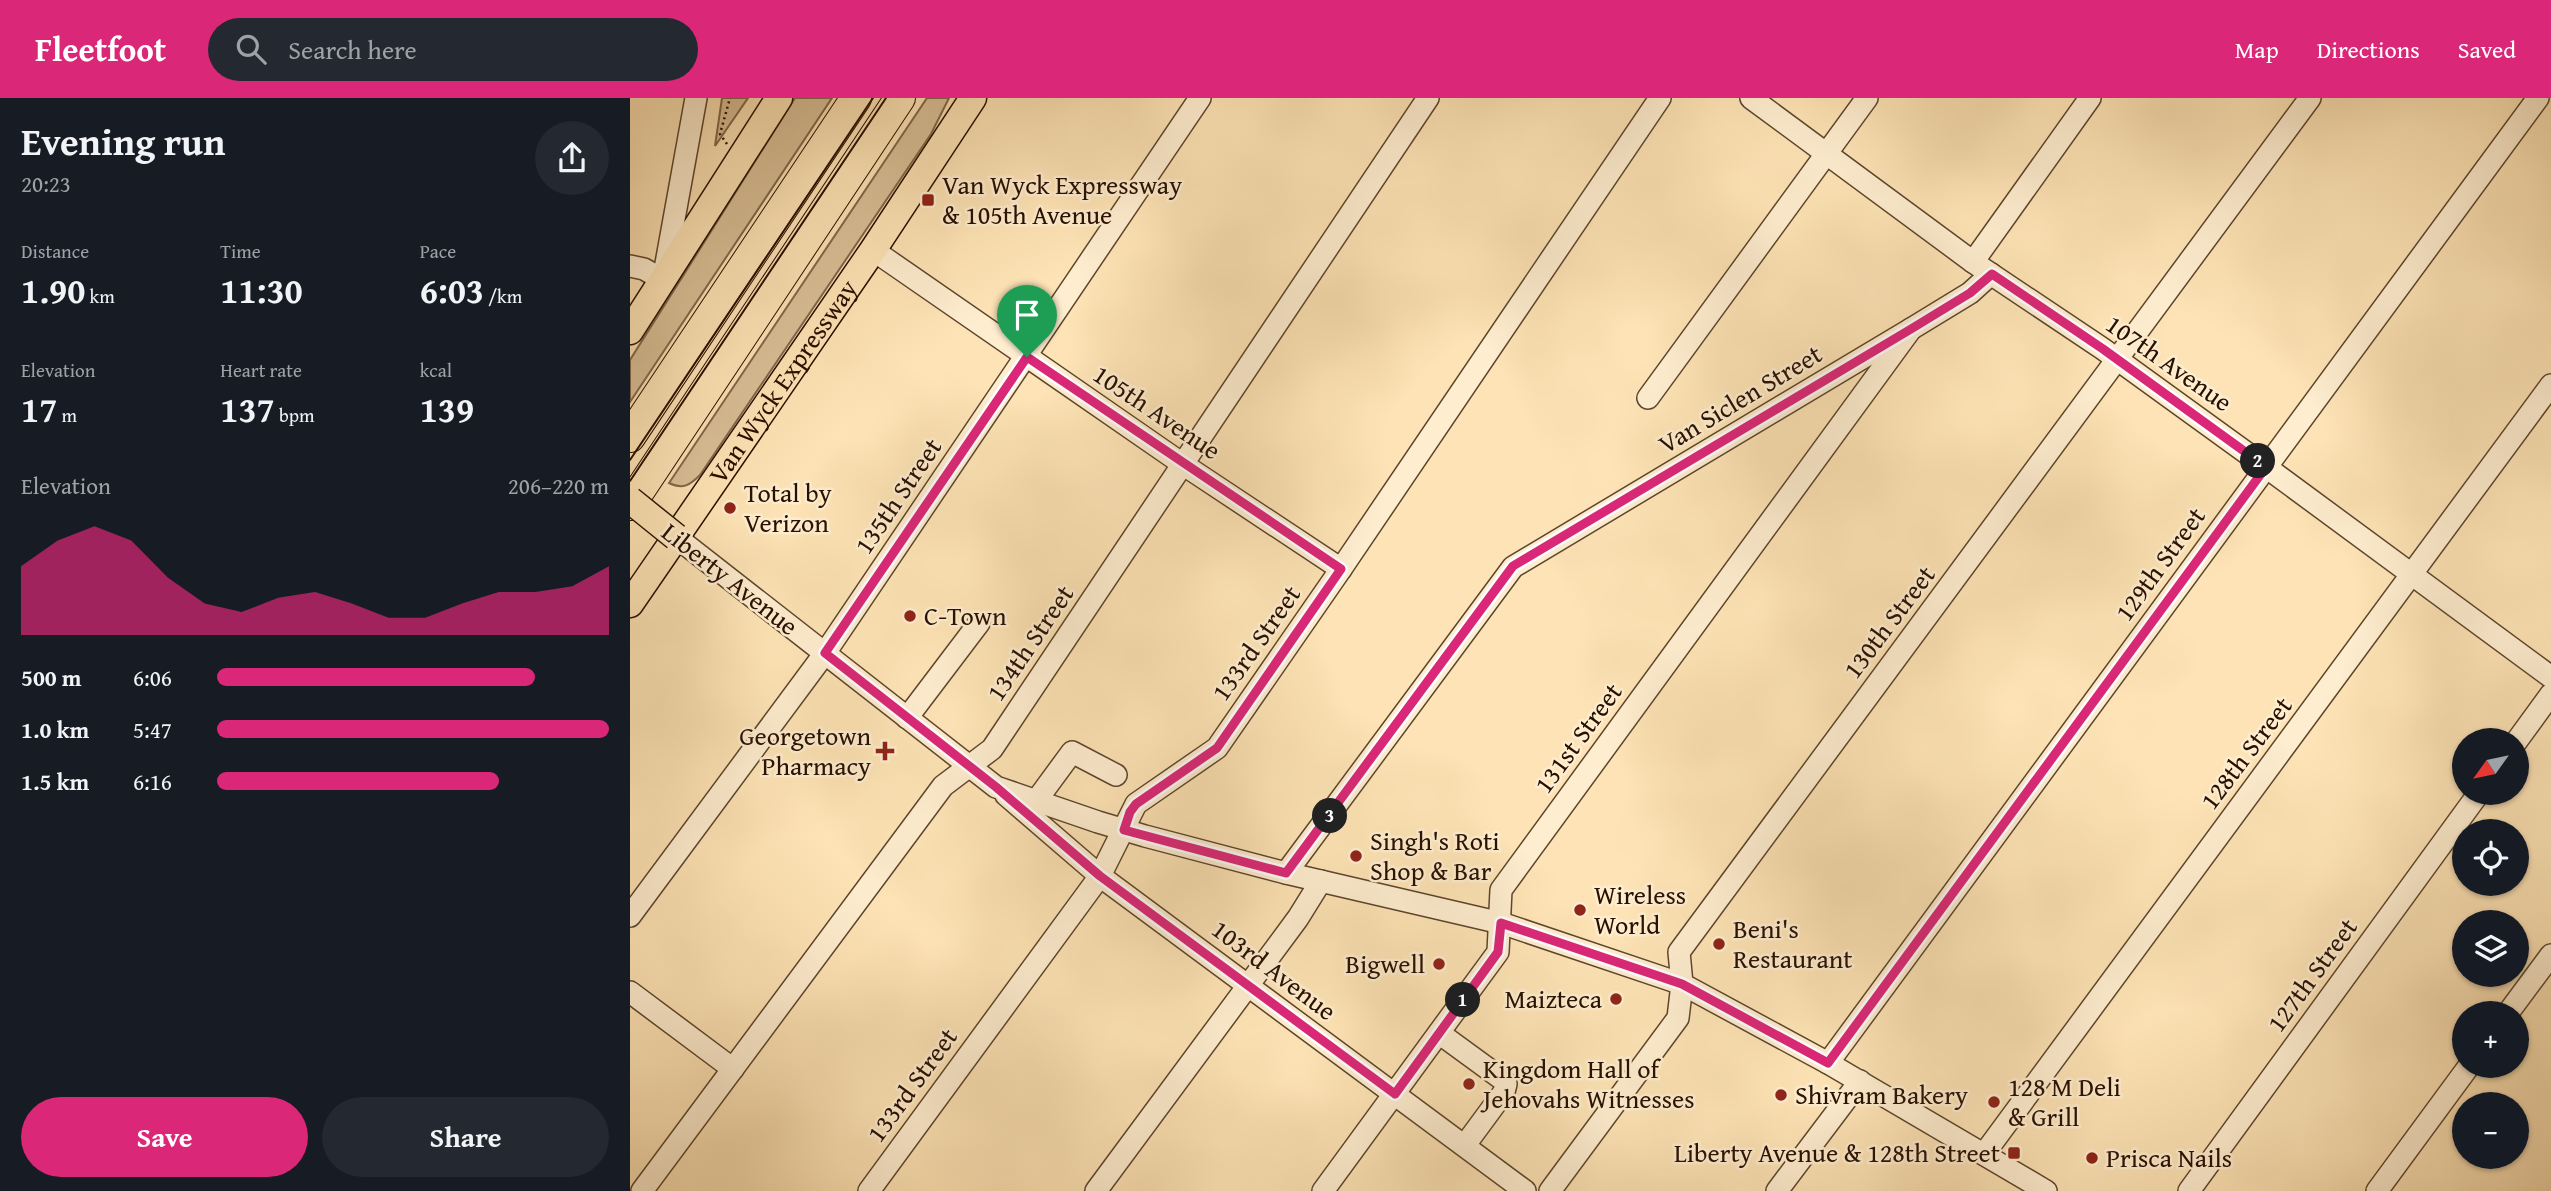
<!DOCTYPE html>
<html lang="en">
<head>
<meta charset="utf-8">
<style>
  body { margin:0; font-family:"Gentium Book Plus",serif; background:#242831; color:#f1f3f6; height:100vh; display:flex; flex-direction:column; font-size:26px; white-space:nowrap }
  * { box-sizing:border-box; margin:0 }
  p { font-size:23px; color:#9ea1a6 }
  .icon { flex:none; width:38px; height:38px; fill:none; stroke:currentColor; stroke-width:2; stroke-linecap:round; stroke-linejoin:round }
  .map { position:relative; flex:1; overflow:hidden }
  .drawer { display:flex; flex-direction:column; background:#171b24; width:630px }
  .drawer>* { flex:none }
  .needle { width:46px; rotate:237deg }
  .buttons { position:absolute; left:1822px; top:630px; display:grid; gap:14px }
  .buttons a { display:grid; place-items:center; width:77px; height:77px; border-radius:50%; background:#171b24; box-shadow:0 2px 5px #0004; font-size:35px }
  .pin { position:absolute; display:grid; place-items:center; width:60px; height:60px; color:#fff; margin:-72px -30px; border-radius:50% 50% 50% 0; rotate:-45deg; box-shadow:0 0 7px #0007 }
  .pin .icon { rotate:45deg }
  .km { position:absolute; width:35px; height:35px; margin:-18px; border-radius:50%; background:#222; color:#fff; font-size:19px; line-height:35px; text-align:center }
  .round { display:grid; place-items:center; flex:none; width:74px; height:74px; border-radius:37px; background:#242831 }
  .headline { display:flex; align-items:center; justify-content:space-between; height:119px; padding:0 21px }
  h1 { font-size:38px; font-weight:600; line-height:52px }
  .metrics { display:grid; grid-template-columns:repeat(3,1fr); gap:10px; height:119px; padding:7px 21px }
  .metrics div { display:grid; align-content:center }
  .metrics b { font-size:35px; font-weight:600 }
  .metrics small { font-size:19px; font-weight:400 }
  .metrics p { font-size:19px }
  .chart { height:196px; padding:14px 21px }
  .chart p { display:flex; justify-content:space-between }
  .chart svg { width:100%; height:126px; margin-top:7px; fill:#db2777; opacity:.7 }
  .primary-button { display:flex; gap:14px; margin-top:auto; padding:14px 21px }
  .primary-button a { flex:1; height:80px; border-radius:42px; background:#db2777; color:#fff; font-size:28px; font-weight:600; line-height:80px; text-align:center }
  .primary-button a+a { background:#242831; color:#f1f3f6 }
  ul { padding:0 21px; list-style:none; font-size:23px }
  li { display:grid; grid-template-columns:112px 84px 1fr; align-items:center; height:52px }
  li i { height:18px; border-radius:9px; background:#db2777 }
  header { display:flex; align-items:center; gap:42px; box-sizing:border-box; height:98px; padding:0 35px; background:#db2777; color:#fff }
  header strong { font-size:33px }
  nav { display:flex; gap:38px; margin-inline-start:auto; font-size:24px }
  .search { width:490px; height:63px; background:#242831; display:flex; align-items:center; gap:18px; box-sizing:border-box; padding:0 24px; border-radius:38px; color:#9ea1a6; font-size:26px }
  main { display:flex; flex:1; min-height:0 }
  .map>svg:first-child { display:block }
  .green { fill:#d9bf96; stroke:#80684b; stroke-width:2 }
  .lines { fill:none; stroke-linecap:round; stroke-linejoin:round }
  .minor-casing { stroke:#5d452d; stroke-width:24 }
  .major-casing { stroke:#281000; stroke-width:29 }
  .highway-casing { stroke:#281000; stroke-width:32 }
  .path { stroke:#281000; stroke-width:2.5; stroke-dasharray:2 3.5; stroke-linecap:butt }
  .minor { stroke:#feedcf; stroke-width:21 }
  .major { stroke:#fde3b5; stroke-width:26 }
  .highway { stroke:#fde3b5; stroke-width:30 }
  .tram { stroke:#281000; stroke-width:2 }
  .major-bridge-casing { stroke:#281000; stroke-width:29; stroke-linecap:butt }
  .major-bridge { stroke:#fde3b5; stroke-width:26 }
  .route-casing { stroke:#fff; stroke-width:14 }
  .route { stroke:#db2777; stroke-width:9 }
  .poi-dot { fill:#8f2418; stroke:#feedcf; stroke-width:2.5 }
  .labels { text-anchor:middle; stroke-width:5; stroke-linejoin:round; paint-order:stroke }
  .poi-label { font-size:26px; fill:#281000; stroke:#feedcf; text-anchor:start }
  .street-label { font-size:26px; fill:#281000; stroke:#feedcf }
</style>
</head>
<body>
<header>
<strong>Fleetfoot</strong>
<div class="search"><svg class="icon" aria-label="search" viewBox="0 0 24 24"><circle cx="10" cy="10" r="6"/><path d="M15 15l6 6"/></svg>Search here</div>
<nav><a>Map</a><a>Directions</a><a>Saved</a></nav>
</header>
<main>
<section class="drawer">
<div class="headline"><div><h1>Evening run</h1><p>20:23</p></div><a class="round"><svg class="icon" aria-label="share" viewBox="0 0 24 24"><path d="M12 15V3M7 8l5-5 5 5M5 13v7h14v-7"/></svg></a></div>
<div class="metrics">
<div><p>Distance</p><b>1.90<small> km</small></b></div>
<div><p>Time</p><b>11:30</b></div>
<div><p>Pace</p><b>6:03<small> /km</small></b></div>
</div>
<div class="metrics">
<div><p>Elevation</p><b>17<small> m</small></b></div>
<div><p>Heart rate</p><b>137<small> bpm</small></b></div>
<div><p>kcal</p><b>139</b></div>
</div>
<div class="chart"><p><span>Elevation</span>206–220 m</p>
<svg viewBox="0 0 160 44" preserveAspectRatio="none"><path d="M0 44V20L10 11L20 6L30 11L40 24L50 33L60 36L70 31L80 29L90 33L100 38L110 38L120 33L130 29L140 29L150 27L160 20V44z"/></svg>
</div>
<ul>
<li><b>500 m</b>6:06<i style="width:81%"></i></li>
<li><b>1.0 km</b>5:47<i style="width:100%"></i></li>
<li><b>1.5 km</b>6:16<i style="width:72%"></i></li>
</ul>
<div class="primary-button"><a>Save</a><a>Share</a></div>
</section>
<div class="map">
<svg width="1921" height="1093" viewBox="0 0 1921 1093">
  <rect width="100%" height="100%" fill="#fde3b5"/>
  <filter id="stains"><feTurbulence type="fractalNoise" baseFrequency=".00286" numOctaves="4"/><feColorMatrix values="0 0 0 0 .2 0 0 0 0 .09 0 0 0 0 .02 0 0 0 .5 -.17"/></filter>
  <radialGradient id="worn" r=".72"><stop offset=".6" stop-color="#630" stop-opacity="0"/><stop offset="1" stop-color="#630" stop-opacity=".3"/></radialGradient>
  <g class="green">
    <path d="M92,0H118L85,48Z"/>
    <path d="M165,0H202L0,304V262Z"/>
    <path d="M297,0H319L301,36L70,377C60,387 53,392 39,385Z"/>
  </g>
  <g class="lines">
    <defs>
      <g id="minor">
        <path d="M1121,0L1343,164L1473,251L1636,369L1921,579"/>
        <path d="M243,152L554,367L711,471"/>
        <path d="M1343,164L1460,0"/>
        <path d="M0,168L14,171L33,182L66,0"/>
        <path d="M1018,300L1237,0"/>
        <path d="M46,439L366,689L468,724L515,738L656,775L871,825L1052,886L1198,965L1416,1093"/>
        <path d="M277,620L349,525"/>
        <path d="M1886,644L1921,596"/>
        <path d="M376,697L470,778L895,1093"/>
        <path d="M406,703L442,654L486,677"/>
        <path d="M656,775L883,469L1281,231L1340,195L1361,176"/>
        <path d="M0,818L195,555L570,0"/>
        <path d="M0,894L103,971"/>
        <path d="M1878,915L1921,857"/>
        <path d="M809,935L872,981L876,986L874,994L835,1047"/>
        <path d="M1198,965L1908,0"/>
        <path d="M1354,1056L1921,287"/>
        <path d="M12,1093L313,688L362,651L798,0"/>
        <path d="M239,1093L470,778L506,706L587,650L711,471L1030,0"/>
        <path d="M466,1093L668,820L691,783"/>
        <path d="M693,1093L868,854L871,792L1281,231"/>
        <path d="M920,1093L1048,920L1052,886L1049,854L1680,0"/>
        <path d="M1147,1093L1230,983"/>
        <path d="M1559,1093L1849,695"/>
        <path d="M1747,1093L1839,968"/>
      </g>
      <g id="major">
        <path d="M0,233L149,0"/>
        <path id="s1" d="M0,506L243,152L343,0"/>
      </g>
      <g id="highway">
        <path d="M0,339L226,0"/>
        <path d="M0,407L270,0"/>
      </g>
    </defs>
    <use href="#minor" class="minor-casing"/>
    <use href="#major" class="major-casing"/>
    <use href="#highway" class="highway-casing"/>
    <path class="path" d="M97,46L90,36L100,0"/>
    <use href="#minor" class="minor"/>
    <use href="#major" class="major"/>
    <use href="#highway" class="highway"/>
    <g class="tram">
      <path d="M0,362L243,0"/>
      <path d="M0,383L256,0"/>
    </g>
    <defs>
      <path id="major-bridge" d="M0,402L46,439"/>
    </defs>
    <use href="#major-bridge" class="major-bridge-casing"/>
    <use href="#major-bridge" class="major-bridge"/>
  </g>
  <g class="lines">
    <defs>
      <path id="route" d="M1362,176L1473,251L1636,369L1198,965L1052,886L871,825L868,854L765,996L470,778L366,689L195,555L397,259L711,471L587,650L506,706L500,714L494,732L656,775L883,468L1281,231L1340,195Z"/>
    </defs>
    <use href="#route" class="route-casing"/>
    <use href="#route" class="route"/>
  </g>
  <g class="poi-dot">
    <rect x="291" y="95" width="14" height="14" rx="3.5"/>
    <circle cx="100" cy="410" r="7"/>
    <circle cx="280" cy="518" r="7"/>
    <path d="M251.5 642.5h7v7h7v7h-7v7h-7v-7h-7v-7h7z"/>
    <circle cx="726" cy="758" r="7"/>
    <circle cx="950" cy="812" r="7"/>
    <circle cx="1089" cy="846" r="7"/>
    <circle cx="809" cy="866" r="7"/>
    <circle cx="986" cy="901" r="7"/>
    <circle cx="839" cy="986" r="7"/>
    <circle cx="1151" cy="997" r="7"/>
    <circle cx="1364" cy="1004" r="7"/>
    <rect x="1377" y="1048" width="14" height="14" rx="3.5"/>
    <circle cx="1462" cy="1060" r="7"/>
  </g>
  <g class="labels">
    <g class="poi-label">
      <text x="312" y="96">Van Wyck Expressway<tspan x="312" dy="30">&amp; 105th Avenue</tspan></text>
      <text x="114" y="404">Total by<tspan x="114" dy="30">Verizon</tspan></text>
      <text x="294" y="527">C-Town</text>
      <text x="241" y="647" text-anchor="end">Georgetown<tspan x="241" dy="30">Pharmacy</tspan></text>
      <text x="740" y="752">Singh's Roti<tspan x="740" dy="30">Shop &amp; Bar</tspan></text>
      <text x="964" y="806">Wireless<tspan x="964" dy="30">World</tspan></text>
      <text x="1103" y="840">Beni's<tspan x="1103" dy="30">Restaurant</tspan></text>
      <text x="795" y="875" text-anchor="end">Bigwell</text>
      <text x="972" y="910" text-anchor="end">Maizteca</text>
      <text x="853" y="980">Kingdom Hall of<tspan x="853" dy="30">Jehovahs Witnesses</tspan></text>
      <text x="1378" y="998">128 M Deli<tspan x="1378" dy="30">&amp; Grill</tspan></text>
      <text x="1165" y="1006">Shivram Bakery</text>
      <text x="1370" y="1064" text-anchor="end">Liberty Avenue &amp; 128th Street</text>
      <text x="1476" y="1069">Prisca Nails</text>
    </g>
    <g class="street-label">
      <text transform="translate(1539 265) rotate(35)" y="9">107th Avenue</text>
      <text dy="9" stroke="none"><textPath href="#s1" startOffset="270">Van Wyck Expressway</textPath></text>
      <text transform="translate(1110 301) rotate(-31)" y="9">Van Siclen Street</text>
      <text transform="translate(527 314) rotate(34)" y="9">105th Avenue</text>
      <text transform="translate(268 398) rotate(-56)" y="9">135th Street</text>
      <text transform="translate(1530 466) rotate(-54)" y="9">129th Street</text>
      <text transform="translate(100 481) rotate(38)" y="9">Liberty Avenue</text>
      <text transform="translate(1259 524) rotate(-53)" y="9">130th Street</text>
      <text transform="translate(400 545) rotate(-56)" y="9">134th Street</text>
      <text transform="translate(626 545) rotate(-55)" y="9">133rd Street</text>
      <text transform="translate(948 640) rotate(-54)" y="9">131st Street</text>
      <text transform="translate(1616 655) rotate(-53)" y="9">128th Street</text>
      <text transform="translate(644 872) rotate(37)" y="9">103rd Avenue</text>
      <text transform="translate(1682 877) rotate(-54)" y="9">127th Street</text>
      <text transform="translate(282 987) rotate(-54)" y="9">133rd Street</text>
    </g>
  </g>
  <rect width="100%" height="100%" filter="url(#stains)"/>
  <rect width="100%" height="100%" fill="url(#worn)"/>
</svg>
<div class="buttons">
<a><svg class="needle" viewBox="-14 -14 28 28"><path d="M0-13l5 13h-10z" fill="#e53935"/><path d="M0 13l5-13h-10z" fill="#9ea1a6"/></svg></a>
<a><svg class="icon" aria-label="locate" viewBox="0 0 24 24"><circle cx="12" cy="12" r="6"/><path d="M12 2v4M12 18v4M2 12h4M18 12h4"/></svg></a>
<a><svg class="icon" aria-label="layers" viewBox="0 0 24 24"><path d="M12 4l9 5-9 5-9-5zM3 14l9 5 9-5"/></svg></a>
<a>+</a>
<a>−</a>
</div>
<div class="pin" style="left:397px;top:259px;background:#1e9e55"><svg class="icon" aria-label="arrive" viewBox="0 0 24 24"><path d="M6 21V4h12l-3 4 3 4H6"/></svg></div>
<b class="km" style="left:833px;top:902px">1</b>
<b class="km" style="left:1628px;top:363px">2</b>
<b class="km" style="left:700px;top:718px">3</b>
</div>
</main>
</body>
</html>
